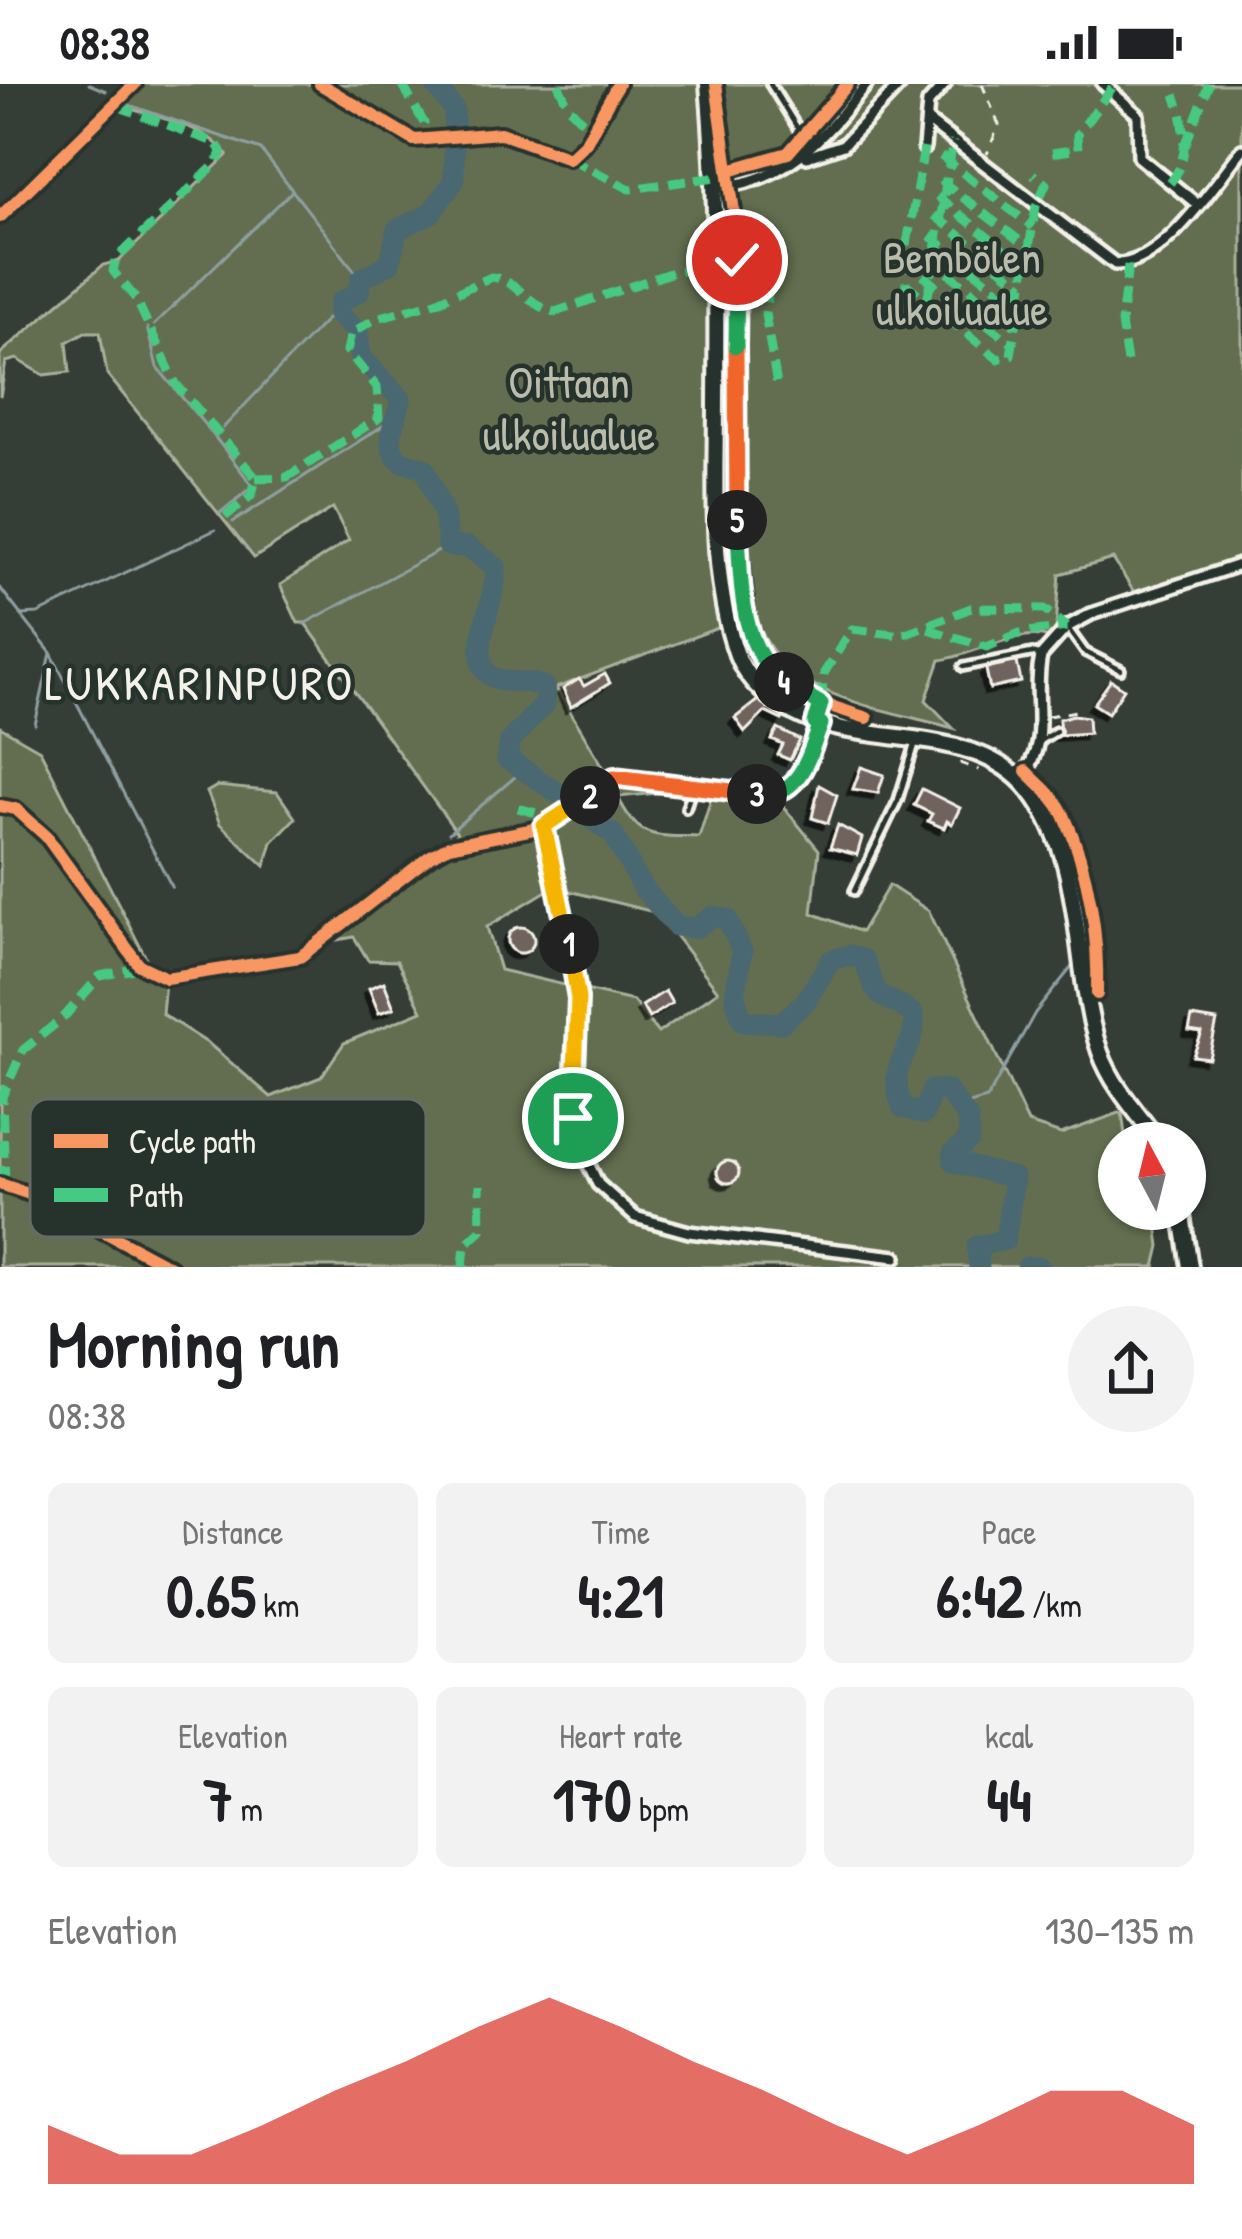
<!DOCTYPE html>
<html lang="en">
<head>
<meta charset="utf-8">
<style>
  body { margin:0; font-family:"Patrick Hand",sans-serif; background:#f2f2f2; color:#202124; height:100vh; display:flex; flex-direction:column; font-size:45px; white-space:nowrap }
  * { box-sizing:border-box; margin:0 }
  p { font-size:39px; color:#757577 }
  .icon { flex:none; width:66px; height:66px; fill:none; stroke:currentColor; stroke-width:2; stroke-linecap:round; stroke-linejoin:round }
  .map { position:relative; height:1183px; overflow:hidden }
  .details { display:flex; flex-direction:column; background:#fff; flex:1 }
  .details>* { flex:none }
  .needle { width:78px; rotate:353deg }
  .buttons { position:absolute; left:1098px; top:1038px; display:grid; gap:24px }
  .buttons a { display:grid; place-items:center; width:108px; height:108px; border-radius:50%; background:#fff; box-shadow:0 3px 9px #0004; font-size:60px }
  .pin { position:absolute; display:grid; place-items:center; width:102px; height:102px; color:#fff; margin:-51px; border:6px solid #fff; border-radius:50%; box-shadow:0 3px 12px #0007 }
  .km { position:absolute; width:60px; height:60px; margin:-30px; border-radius:50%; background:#222; color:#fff; font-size:33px; line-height:60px; text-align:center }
  .round { display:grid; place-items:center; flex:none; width:126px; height:126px; border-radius:63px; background:#f2f2f2 }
  .head { display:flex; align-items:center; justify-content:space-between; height:204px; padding:0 48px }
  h1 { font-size:66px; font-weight:700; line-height:90px }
  .stats { display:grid; grid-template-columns:repeat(3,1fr); gap:18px; height:204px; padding:12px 48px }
  .stats div { display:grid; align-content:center; border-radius:18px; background:#f2f2f2; text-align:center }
  .stats b { font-size:60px; font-weight:700 }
  .stats small { font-size:33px; font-weight:400 }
  .stats p { font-size:33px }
  .chart { height:336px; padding:24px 48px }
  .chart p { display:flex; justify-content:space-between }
  .chart svg { width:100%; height:216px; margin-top:12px; fill:#d93025; opacity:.7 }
  .status { display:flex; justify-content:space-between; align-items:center; height:84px; padding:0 60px; background:#fff; direction:ltr }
  .status svg { height:33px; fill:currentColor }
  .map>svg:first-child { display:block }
  .green { fill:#626e4f; stroke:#abb09c; stroke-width:3; fill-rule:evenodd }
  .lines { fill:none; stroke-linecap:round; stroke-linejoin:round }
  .stream { stroke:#8e9fa1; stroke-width:3 }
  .river { stroke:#4a6871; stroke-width:21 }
  .building { fill:#70635d; stroke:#f4f1e8; stroke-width:3; filter:url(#shadow) }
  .service-casing { stroke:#f4f1e8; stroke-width:14 }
  .minor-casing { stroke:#f4f1e8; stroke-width:18 }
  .secondary-casing { stroke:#f4f1e8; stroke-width:22 }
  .path { stroke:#f4f1e8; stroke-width:3; stroke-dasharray:9 9; stroke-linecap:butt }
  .service { stroke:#26332d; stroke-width:4.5 }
  .minor { stroke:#26332d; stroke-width:9 }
  .secondary { stroke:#26332d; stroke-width:14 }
  .quiet { stroke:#46c982; stroke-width:9; stroke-dasharray:18 9; stroke-linecap:butt }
  .cycleway-casing { stroke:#26332d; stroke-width:20 }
  .cycleway { stroke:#f99763; stroke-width:12 }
  .split-1-casing { stroke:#fff; stroke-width:24 }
  .split-2-casing { stroke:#fff; stroke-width:24 }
  .split-3-casing { stroke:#fff; stroke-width:24 }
  .split-4-casing { stroke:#fff; stroke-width:24 }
  .split-5-casing { stroke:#fff; stroke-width:24 }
  .split-6-casing { stroke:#fff; stroke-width:24 }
  .split-7-casing { stroke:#fff; stroke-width:24 }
  .split-1 { stroke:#f5b400; stroke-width:15 }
  .split-2 { stroke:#f5b400; stroke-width:15 }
  .split-3 { stroke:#f0652b; stroke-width:15 }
  .split-4 { stroke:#22a559; stroke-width:15 }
  .split-5 { stroke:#22a559; stroke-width:15 }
  .split-6 { stroke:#f0652b; stroke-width:15 }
  .split-7 { stroke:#22a559; stroke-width:15 }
  .labels { text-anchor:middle; stroke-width:9; stroke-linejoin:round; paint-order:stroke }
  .park-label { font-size:45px; fill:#babdab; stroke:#26332d }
  .neighbourhood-label { font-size:48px; letter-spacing:3px; fill:#f4f1e8; stroke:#26332d }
  .key { fill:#26332d; stroke:#646c65; stroke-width:3 }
  .key-label { font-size:33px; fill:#f4f1e8 }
</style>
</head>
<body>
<div class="status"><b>08:38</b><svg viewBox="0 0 49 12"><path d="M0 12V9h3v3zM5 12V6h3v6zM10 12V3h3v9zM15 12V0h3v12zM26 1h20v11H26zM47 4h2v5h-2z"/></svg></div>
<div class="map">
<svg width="1242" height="1183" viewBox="0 0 1242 1183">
  <defs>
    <filter id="shadow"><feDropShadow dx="-5.5" dy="5.5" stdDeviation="0" flood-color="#0009"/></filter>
  </defs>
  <rect width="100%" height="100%" fill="#353d37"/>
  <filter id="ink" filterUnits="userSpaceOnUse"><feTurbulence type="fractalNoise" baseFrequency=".00833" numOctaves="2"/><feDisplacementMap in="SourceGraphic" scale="24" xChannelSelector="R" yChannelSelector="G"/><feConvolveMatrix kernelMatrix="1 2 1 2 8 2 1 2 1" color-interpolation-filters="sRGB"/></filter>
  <g filter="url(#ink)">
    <g class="green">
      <path d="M141,0H1242V474L1145,509L1134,508L1113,475L1060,490L1056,544L1049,554C1020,543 969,573 940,576L926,616L953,644C873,621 769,614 752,518L718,544L556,604L613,699L669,700L668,708L618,713C639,757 654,751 699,753L714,705L777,715L819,766L812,829L861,848L889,801L929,827L1028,1039L1061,1050L1122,1028L1126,1059H1119V1125L1155,1127L1160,1162L1155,1183H0V643L40,666L147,876L165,897L162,930L209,960L271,1013L321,993L344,959L422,927L397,877L368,876L354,853L332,857L431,777L469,760L449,762L457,749L305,539H298L280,501L349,456L333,424L254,474L107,290L100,248H85L67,258L70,288L44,291L17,275L6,278L0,313V270L103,181L119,177L227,71C205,41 162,35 128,24L126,15ZM553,803L658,829L718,907L658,949L633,917L500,886L487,843Z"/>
      <path d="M217,702L277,708L295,734L272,758L265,782L220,740L207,708Z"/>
    </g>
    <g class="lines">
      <g class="stream">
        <path d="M89,0L106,7"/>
        <path d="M126,20L261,66L361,195"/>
        <path d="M154,241L291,108"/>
        <path d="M147,244L157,283L214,352"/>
        <path d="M223,344L338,223"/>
        <path d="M214,352L253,402L220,429"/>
        <path d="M233,438L395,334"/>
        <path d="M0,504L21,531L38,530L215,446"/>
        <path d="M21,531L51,569L35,641"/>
        <path d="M304,540L448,462"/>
        <path d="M51,569L172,803"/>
        <path d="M449,749L522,687"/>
        <path d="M962,1022L987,1015L1035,929L1075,879"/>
      </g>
      <g class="river">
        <path d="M435,0L454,26V97L431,129L397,146L390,179L361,195L359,208L340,218L338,230L358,248L361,273L401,315C399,334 381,355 398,374C404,382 417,379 425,385L444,430L448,462L468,463L496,483C499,512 459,583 498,595C514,600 530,596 545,603V619L510,657L507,675L572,718"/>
        <path d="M581,728L613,750L642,803L676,842L696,844L713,832L727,835L742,867L735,913L743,937L781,939L805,918L831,876L849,871L864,876C882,926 876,903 913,930C921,968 882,974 903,1024L924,1030L932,1006H947L968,1035L969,1056L953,1069L954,1078L1014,1094L1005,1156L977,1162L979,1183"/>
        <path d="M1027,1183H1040"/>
      </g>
    </g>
    <g class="building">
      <path d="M1003,578H1017L1021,598L990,605L986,585Z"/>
      <path d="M605,590L610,599L571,623L563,605L579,595L584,602Z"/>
      <path d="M1111,596L1124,605L1108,629L1094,620Z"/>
      <path d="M758,616L784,632L782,636L765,628L745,648L735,634Z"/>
      <path d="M1073,631L1088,633L1089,649L1060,651L1059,635Z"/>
      <path d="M778,645L800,656L790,676L778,671L783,661L772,656Z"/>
      <path d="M861,683L884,691L878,709L853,705Z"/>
      <path d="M819,701L837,711L828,739L812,734Z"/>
      <path d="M922,705L960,724L952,740L947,737L944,744L928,737L932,730L914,721Z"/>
      <path d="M838,741L862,754L857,771L830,764Z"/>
      <circle cx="521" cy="856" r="13"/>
      <path d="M384,898L394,924L379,929L369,904Z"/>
      <path d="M665,907L672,919L649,934L642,922Z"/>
      <path d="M1192,933L1217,937L1209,974L1193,972L1202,949L1189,947Z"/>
      <circle cx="728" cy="1088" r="11"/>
    </g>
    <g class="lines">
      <defs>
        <g id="service">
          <path d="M770,0L808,61"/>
          <path d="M1067,543L1085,568L1121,586"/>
          <path d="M963,583L1032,569L1041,572"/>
          <path d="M1041,656L1056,647"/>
          <path d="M686,724L692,705"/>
          <path d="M854,807L898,716L915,661"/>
        </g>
        <g id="minor">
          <path d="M1103,0L1138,31L1139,73L1197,120"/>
          <path d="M929,38L1115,180C1163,182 1214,100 1242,66"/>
          <path d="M924,64L928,19L945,0"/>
          <path d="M807,73L843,61L901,0"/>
          <path d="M716,104C789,97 824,52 867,0"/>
          <path d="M1020,695C1053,657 1031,617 1041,572L1067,543L1091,530L1242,480"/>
          <path d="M0,722L16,725L46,752L139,881L166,894L300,873L429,773L449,762L544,743L614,693L782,710L795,701L821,640"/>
          <path d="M544,743L578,915L573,1034L579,1061L598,1100L635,1133L689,1148L896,1173"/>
        </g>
        <g id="secondary">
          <path d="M708,0C717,106 717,212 716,318C716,398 709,494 737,571C747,597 768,615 793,628C863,666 975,637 1030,707C1087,779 1071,885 1100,968C1112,1002 1139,1031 1160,1059"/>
          <path d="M1181,1125L1190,1183"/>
        </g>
      </defs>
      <use href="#service" class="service-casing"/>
      <use href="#minor" class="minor-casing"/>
      <use href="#secondary" class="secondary-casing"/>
      <g class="path">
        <path d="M982,0L999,41L987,70"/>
        <path d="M1048,632L1082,626"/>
        <path d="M960,679L979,686"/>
      </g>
      <use href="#service" class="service"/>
      <use href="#minor" class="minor"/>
      <use href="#secondary" class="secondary"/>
      <g class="quiet">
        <path d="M402,0L424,39L414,56"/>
        <path d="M558,0L569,23L592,47"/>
        <path d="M117,22L216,59L221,67L218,78L116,175L113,187L136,215L176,300L256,394L252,411L221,436"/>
        <path d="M1185,62L1209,0"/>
        <path d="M924,64L904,177L906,200L998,275L1011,271L1036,122L1046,100L1033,90"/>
        <path d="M1052,69L1078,65L1077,51L1115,0"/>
        <path d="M941,72L1033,143"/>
        <path d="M569,74L630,105L715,93"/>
        <path d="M940,96L1029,164"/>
        <path d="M1170,99C1191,75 1186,39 1175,11"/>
        <path d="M937,112L1026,184"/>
        <path d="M934,131L1023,202"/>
        <path d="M735,135L751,139L770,200L765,230L778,307"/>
        <path d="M930,152L1019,222"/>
        <path d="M927,172L1016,242"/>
        <path d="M923,191L1013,260"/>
        <path d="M927,218L953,57"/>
        <path d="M1127,278L1121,239L1128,181"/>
        <path d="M256,394L287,393L379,334L377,303L347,267L351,249L377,234L436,218L491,193C519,196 530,224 555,228L676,187L705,183"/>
        <path d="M928,545L987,563L1020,549L1067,543"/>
        <path d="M821,619L824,589L852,545L901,551L971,524L1045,525L1067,543"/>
        <path d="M518,724L536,729L544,743"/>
        <path d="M5,1100L2,1013L23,966L64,933L100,892L143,883"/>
        <path d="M463,1183L465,1161L481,1146L480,1101"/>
      </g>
      <defs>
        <g id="cycleway">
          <path d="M320,0L414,56L500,49L569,74L586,58L618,0"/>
          <path d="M716,0L735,135V410L749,546L756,569L779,595L821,619L867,634"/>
          <path d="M729,86L788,69L848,0"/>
          <path d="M0,133L135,0"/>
          <path d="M1026,687C1040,702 1055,712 1064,731C1089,785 1099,852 1097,910"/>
          <path d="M0,722L16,725L46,752L139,881L166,894L300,873L429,773L449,762L544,743L614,693L782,710L795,701L821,640"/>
          <path d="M0,1100L39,1113L170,1183"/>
        </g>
      </defs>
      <use href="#cycleway" class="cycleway-casing"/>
      <use href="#cycleway" class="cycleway"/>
    </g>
  </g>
  <g class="lines" filter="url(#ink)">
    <defs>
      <path id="split-1" d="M569,860L578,915L573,1034"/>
      <path id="split-2" d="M569,860L544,742L590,712"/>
      <path id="split-3" d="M590,712L614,693L757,710"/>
      <path id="split-4" d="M757,710C800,714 808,674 821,640L815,639L821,620L784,598"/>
      <path id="split-5" d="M737,436C742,491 736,562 784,598"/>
      <path id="split-6" d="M736,262L737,436"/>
      <path id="split-7" d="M736,262L737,176"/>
    </defs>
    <use href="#split-1" class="split-1-casing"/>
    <use href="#split-2" class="split-2-casing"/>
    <use href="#split-3" class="split-3-casing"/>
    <use href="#split-4" class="split-4-casing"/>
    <use href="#split-5" class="split-5-casing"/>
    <use href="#split-6" class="split-6-casing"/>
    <use href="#split-7" class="split-7-casing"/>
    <use href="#split-1" class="split-1"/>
    <use href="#split-2" class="split-2"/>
    <use href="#split-3" class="split-3"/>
    <use href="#split-4" class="split-4"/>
    <use href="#split-5" class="split-5"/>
    <use href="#split-6" class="split-6"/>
    <use href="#split-7" class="split-7"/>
  </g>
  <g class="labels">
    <g class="park-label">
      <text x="962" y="189">Bembölen<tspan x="962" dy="52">ulkoilualue</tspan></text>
      <text x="569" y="314">Oittaan<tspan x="569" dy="52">ulkoilualue</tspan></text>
    </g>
    <g class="neighbourhood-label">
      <text x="200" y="616">LUKKARINPURO</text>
    </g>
  </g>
  <rect x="30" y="1015" width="396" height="138" rx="18" class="key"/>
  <rect x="54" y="1050" width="54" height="14" fill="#f99763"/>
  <rect x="54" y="1104" width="54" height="14" fill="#46c982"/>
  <g class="key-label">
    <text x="129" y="1069">Cycle path</text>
    <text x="129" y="1123">Path</text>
  </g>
</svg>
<div class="buttons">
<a><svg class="needle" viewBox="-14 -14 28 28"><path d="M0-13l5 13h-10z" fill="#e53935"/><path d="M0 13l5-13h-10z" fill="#757577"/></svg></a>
</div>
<div class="pin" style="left:573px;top:1034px;background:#1e9e55"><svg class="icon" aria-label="arrive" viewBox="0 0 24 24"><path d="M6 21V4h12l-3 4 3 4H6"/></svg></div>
<div class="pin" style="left:737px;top:176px;background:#d93025"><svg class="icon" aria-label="check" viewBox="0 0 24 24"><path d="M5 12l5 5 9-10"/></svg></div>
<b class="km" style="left:569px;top:860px">1</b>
<b class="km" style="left:590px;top:712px">2</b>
<b class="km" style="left:757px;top:710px">3</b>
<b class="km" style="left:784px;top:598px">4</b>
<b class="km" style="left:737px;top:436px">5</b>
</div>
<section class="details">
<div class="head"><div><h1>Morning run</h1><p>08:38</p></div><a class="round"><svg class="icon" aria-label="share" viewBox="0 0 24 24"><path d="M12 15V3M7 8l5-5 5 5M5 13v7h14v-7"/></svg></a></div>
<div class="stats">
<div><p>Distance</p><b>0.65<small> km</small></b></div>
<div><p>Time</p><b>4:21</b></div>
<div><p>Pace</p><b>6:42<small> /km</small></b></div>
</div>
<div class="stats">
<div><p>Elevation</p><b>7<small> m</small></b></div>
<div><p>Heart rate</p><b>170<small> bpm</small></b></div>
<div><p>kcal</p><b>44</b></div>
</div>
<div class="chart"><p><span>Elevation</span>130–135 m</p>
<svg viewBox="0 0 160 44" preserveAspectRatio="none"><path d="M0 44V32L10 38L20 38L30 32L40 25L50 19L60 12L70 6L80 12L90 19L100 25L110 32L120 38L130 32L140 25L150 25L160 32V44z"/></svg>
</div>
</section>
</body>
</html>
